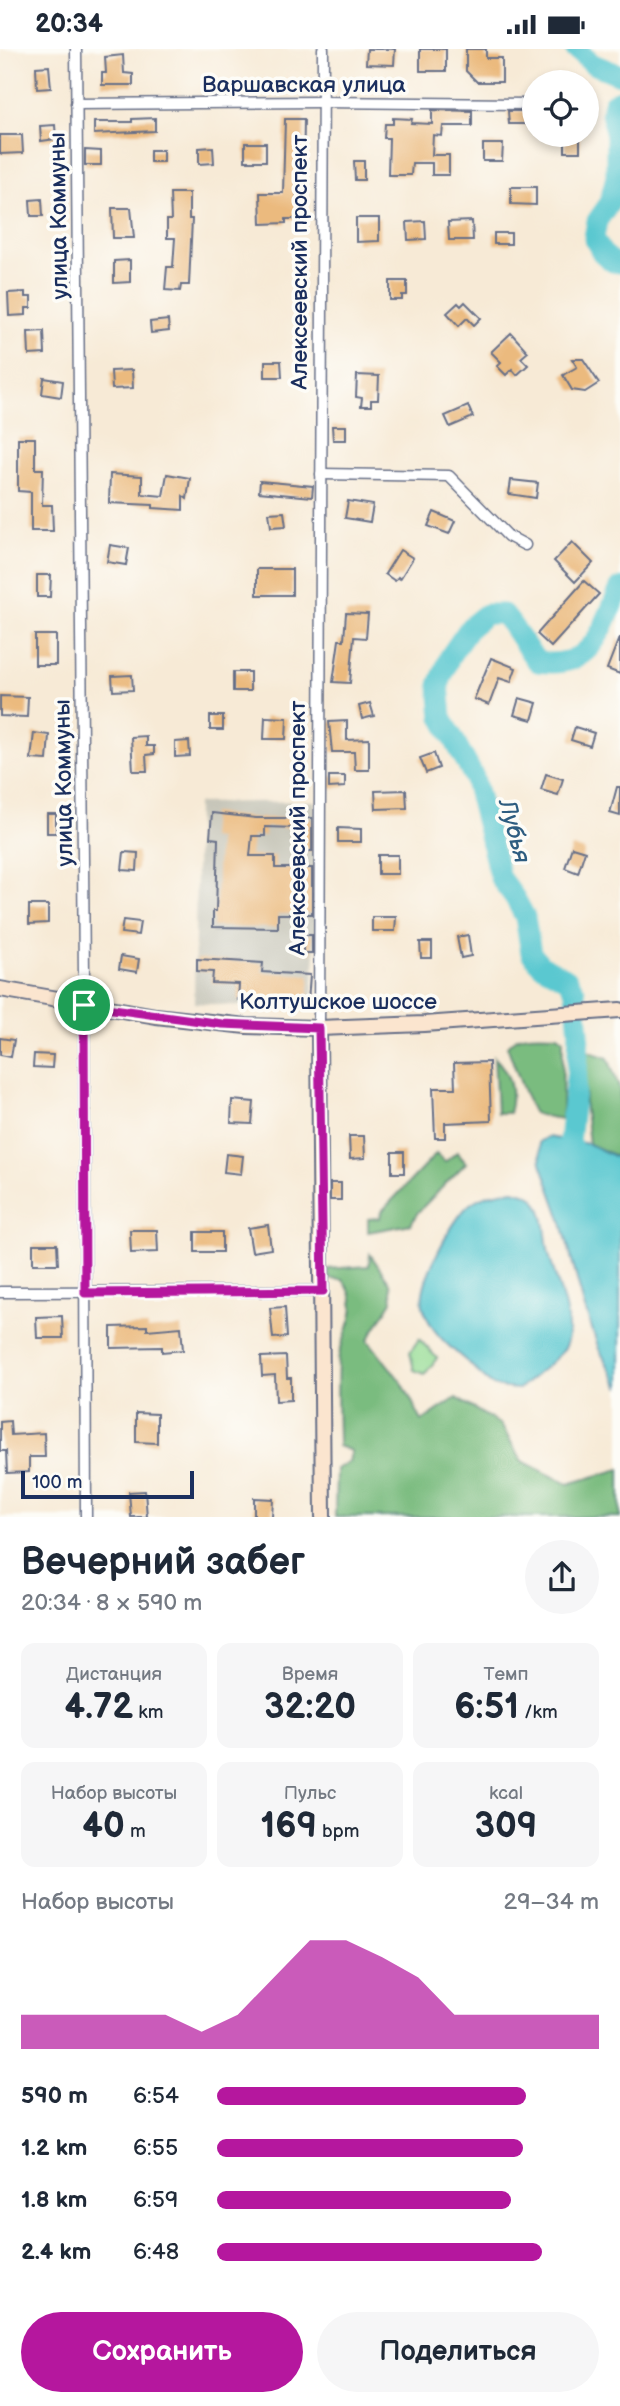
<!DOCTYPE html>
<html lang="ru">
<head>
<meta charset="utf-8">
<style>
  body { margin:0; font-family:"Balsamiq Sans",sans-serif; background:#f6f6f7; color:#1f2937; height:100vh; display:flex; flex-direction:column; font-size:26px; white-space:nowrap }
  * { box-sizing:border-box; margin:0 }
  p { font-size:23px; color:#747a83 }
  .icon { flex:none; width:38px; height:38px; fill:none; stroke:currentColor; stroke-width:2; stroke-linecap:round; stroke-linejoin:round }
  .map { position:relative; height:1468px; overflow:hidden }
  .sheet { display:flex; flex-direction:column; background:#fff; flex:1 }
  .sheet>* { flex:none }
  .fabs { position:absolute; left:522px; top:21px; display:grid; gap:14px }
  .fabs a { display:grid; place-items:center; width:77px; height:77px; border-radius:50%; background:#fff; box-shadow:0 4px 10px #0003; font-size:35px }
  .scale { position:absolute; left:21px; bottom:18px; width:173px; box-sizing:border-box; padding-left:7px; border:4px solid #1b2f5e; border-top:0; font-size:19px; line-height:24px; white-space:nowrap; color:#1b2f5e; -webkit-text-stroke:5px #fdfcf7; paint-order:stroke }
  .pin { position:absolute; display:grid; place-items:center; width:60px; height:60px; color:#fff; margin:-30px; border:4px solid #fff; border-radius:50%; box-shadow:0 2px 7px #0007 }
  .round { display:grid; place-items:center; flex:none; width:74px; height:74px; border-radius:37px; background:#f6f6f7 }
  .head { display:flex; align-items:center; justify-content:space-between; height:119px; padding:0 21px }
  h1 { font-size:38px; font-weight:700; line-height:52px }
  .metrics { display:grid; grid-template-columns:repeat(3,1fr); gap:10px; height:119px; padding:7px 21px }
  .metrics div { display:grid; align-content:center; border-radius:14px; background:#f6f6f7; text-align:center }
  .metrics b { font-size:35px; font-weight:700 }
  .metrics small { font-size:19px; font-weight:400 }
  .metrics p { font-size:19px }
  .chart { height:196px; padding:14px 21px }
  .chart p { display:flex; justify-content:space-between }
  .chart svg { width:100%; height:126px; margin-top:7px; fill:#b5179e; opacity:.7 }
  .primary-button { display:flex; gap:14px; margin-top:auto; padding:14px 21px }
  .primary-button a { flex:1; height:80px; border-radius:42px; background:#b5179e; color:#fff; font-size:28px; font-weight:700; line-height:80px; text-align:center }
  .primary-button a+a { background:#f6f6f7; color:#1f2937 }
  ul { padding:0 21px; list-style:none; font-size:23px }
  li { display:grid; grid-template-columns:112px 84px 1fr; align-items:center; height:52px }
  li i { height:18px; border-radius:9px; background:#b5179e }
  .status { display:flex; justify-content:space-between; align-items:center; height:49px; padding:0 35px; background:#fff; direction:ltr }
  .status svg { height:19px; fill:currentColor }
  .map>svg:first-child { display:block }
  .industrial { fill:#c6c5b8 }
  .green { fill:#98dd96; stroke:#5a867a; stroke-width:2 }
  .forest { fill:#7abc7f; stroke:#4a766e; stroke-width:2 }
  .water { fill:#5ac8d0; stroke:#3a7c97; stroke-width:2 }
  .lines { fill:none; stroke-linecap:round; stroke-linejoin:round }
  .river { stroke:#5ac8d0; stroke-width:21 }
  .building { fill:#ebba7e }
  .street-casing { stroke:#687088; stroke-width:13 }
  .secondary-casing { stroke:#687088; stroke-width:18 }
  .street { stroke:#fff; stroke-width:10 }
  .secondary { stroke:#fbe5cf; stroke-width:14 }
  .route-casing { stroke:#fff; stroke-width:14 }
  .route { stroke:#b5179e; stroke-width:9 }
  .labels { text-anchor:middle; stroke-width:7; stroke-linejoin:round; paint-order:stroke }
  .street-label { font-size:23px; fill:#1b2f5e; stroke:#fdfcf7 }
  .water-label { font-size:24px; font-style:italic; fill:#2e5d80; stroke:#fdfcf7 }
</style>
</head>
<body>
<div class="status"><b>20:34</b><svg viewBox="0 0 49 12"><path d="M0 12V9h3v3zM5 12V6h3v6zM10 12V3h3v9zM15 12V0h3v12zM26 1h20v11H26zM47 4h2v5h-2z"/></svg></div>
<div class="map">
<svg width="620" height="1468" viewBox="0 0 620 1468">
  <rect width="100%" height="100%" fill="#fdfcf7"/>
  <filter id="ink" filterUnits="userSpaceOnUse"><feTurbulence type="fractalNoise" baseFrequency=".0143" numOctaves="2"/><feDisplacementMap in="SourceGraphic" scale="14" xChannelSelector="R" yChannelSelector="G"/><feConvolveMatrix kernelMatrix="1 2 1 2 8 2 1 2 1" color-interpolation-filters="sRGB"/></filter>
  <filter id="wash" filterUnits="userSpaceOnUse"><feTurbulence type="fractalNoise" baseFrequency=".00686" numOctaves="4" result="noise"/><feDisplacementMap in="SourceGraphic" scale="28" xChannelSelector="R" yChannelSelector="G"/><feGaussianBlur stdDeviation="1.57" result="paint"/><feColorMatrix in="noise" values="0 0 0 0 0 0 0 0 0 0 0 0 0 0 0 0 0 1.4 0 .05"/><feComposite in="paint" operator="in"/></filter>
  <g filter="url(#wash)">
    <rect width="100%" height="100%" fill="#f7ead6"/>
    <path class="industrial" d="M315,752V905L311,962L194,954L197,754Z"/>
    <path class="green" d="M419,1290L437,1309L425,1325L414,1321L410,1303Z"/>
    <g class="forest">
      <path d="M558,986L563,990L562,1070C553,1068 541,1068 534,1064C530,1062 511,1007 507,997C518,982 540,986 558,986Z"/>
      <path d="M584,1001L608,1009L620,1041V1109L589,1095L585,1061Z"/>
      <path d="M494,1008C510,1023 515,1043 509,1064H497Z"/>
      <path d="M457,1103L466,1114L418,1163L411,1175L368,1183V1170L380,1169L381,1163L436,1105L445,1113Z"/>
      <path d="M370,1205L390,1234L392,1252L368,1291L403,1335L422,1372L456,1349L501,1376L522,1412L568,1435L620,1420V1468H335L336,1420L349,1413L351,1402L338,1397C338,1369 336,1342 338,1314C339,1285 367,1263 343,1231L329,1230L328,1220L369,1217Z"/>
    </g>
    <g class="water">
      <path d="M547,1088L589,1095L618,1109L620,1113V1339L599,1300L584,1257L561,1170L541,1114L539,1093Z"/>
      <path d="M513,1141C525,1144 534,1145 539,1157C547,1172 545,1189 549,1205C554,1228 575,1272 566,1295C561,1309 531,1329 519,1340C512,1339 500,1340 493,1336C483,1330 474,1318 465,1311C447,1296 429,1281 423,1257C418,1234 451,1173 468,1157C481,1145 497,1144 513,1141Z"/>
    </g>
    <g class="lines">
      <g class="river">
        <path d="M575,0L593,15L620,26"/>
        <path d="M620,51L613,54L611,64L616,87V128L609,155L597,172L594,189L602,204L613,213L620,214"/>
        <path d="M580,1115L569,1092L577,1023L579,984L575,942L567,930L541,916L531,904L525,868L515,849L500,829L474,728L442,668L439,636L450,607L470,578L486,565H503C517,580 524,598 538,613C593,621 601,582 620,539"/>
      </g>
    </g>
    <g id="blocks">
      <g class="building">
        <path d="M367,0H395L394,16L366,15Z"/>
        <rect x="420" y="0" width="26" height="22"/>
        <path d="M466,0H486V9H502V33H477L466,22Z"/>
        <path d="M123,6L124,24L133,25V36H102V24H106L105,8Z"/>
        <path d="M49,17L51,39L37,40L36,18Z"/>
        <path d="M432,61L472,62V77H443L442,87L433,86L432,106H449V126H432V114H412L411,126H388L389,89H384L385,75H393V69L412,70L411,74L432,75Z"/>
        <path d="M508,62H534V75H509Z"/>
        <path d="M155,69V82L94,85V73H132V70Z"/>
        <path d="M285,70H304L303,133H296L298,170H286V174L261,175L260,144H283Z"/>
        <path d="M55,76L56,90L41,92L40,77Z"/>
        <path d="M0,86H22L23,104L0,105Z"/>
        <rect x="565" y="86" width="15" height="17"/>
        <rect x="245" y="94" width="21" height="18"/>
        <path d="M483,95H503L502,112H483Z"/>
        <path d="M213,98L214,114L199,115V99Z"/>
        <path d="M85,101L101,102V116H85Z"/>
        <rect x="150" y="101" width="13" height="12"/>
        <path d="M354,112H364V131H355Z"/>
        <path d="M511,138H536V156L511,155Z"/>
        <path d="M170,144H189V170H192L189,236H181L180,242L165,241L167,218H173L175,189H167V171H171Z"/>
        <path d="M42,150L43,167H31L30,151Z"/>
        <path d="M112,159H131L134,189H113Z"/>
        <path d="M356,169H379V192L356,193Z"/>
        <path d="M425,172L426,190L408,191L407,173Z"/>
        <path d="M472,172L473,191H449L448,173Z"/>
        <rect x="494" y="184" width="17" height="11"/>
        <path d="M130,211V233L114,234V212Z"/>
        <path d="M390,232H407V246H402V251H390Z"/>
        <path d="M25,243V248H31V259H26V266L9,267L8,244Z"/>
        <path d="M465,253L481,269L474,276L467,269L459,277L447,264L458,254L461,257Z"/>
        <path d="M168,271L169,282L151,284L150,273Z"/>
        <path d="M44,282L45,305L29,306L28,283Z"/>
        <path d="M511,284L528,303L521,309L528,316L517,326L512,320L506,326L497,317L501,313L491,303Z"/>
        <path d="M572,310H583L599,334L585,343L572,341L563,326L577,318Z"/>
        <path d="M265,312H281L282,328H265Z"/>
        <path d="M132,321L133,339L112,340L111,322Z"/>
        <path d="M357,326L379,327L378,351H371V357H361L362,349L356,348Z"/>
        <path d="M44,329L63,332L61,348L42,345Z"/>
        <path d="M468,357L473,368L450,378L445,367Z"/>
        <path d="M332,377H346V391H333Z"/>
        <path d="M18,389H35V420H43L42,456H52L53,482H31V443L18,442Z"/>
        <path d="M110,425L142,427V445L163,447L167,425L190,429L187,450L183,447V461L153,459V456L109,454Z"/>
        <path d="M511,431L538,434L536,449L509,445Z"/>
        <path d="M260,432L313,437L312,448L259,443Z"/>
        <path d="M348,452L373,456L370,473L345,469Z"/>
        <path d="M284,463L286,477L271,478L269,464Z"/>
        <path d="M434,463L455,472L449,485L428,477Z"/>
        <path d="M572,493L593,514L575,533L554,512Z"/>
        <path d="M110,496L129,499L126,516L107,513Z"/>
        <path d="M400,501L413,509L400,530L398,528L395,532L385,525Z"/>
        <rect x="257" y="520" width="35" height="26"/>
        <path d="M37,526H51L50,548H37Z"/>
        <path d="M584,532L599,545L551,598L537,585Z"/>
        <path d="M346,564L368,565L366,589L354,588L350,634L333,633L339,591H344Z"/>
        <rect x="35" y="586" width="21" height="30"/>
        <path d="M619,589H620V625L607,620Z"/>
        <path d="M491,609L516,619L511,633L499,629L489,656L474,650Z"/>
        <rect x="233" y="623" width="17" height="19"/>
        <path d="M132,626L133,641L113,642L112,627Z"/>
        <path d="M0,647L28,648L27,668L0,667Z"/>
        <path d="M519,649L537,654L532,671L514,666Z"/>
        <path d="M370,654L374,667L362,670L359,657Z"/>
        <rect x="210" y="667" width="13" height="14"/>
        <path d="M265,668L287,669L286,690H264Z"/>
        <path d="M347,672V691L369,690V721H355L354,703H332L329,673Z"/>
        <path d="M575,678L594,684L590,697L571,691Z"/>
        <path d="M34,684L49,686L47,711L31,710Z"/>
        <path d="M146,687V697H154V705L146,706L147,722H133L131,688Z"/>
        <path d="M189,692L190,707L175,708V693Z"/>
        <path d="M434,704L439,719L426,724L420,709Z"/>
        <path d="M546,725L563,730L558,746L541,741Z"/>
        <path d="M329,727H345V738L329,739Z"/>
        <path d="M617,738H620V767L610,764Z"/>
        <path d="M406,741L407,759L376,760L375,742Z"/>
        <path d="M212,764L256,769H312V802H297L298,779L265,778V787H252L250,807H275V819H312V865H278V879L213,878V862H216L218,790L210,789Z"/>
        <rect x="47" y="765" width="9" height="19"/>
        <path d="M338,779L361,780V793H338Z"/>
        <path d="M572,798L585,802L578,824L565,819Z"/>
        <path d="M124,803L138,804L137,822L122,821Z"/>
        <rect x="378" y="806" width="20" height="19"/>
        <path d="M29,856H48V874L29,875Z"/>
        <path d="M372,868H396L395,882H372Z"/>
        <path d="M123,871L140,873L138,886L121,884Z"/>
        <rect x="303" y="886" width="9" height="18"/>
        <path d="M468,886L471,907L461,909L457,888Z"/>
        <path d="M420,893H432V909H421Z"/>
        <path d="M121,907L139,910L137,923L119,920Z"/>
        <path d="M197,910L263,914L262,923L310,926L308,953L238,951L239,935L212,934L213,923L197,922Z"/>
        <path d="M0,989L14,991L11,1008L0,1006Z"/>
        <path d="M34,1005L53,1006L52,1019L33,1018Z"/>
        <path d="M489,1013L491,1072L445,1074V1089H435L433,1039H455L454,1014Z"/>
        <path d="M232,1051L254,1053L252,1075L231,1074Z"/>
        <path d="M349,1087H364L365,1109L350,1110Z"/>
        <rect x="392" y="1103" width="12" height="21"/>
        <path d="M226,1105L243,1107L241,1125L224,1123Z"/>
        <rect x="330" y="1134" width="11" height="17"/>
        <path d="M268,1176L271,1200L252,1203L248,1179Z"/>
        <path d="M130,1181H157L158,1203L131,1204Z"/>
        <rect x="195" y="1183" width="27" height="20"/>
        <path d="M33,1195H57L58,1215H33Z"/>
        <path d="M285,1258L287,1288L273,1289L270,1259Z"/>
        <path d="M62,1267L63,1289H37L36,1268Z"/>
        <path d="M147,1277V1281L181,1278L183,1301L162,1303V1298L111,1299V1278Z"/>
        <path d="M286,1307L287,1329H291V1351L276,1352L275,1326L262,1327L261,1308Z"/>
        <path d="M136,1364L157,1365V1394L136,1393Z"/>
        <path d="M10,1372L11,1386L44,1384L45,1408H29V1423L7,1424L6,1402H0V1373Z"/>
        <path d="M145,1442L147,1468H131L129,1443Z"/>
        <path d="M254,1449L273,1450L272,1468H254Z"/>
      </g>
    </g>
  </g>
  <g filter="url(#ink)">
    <use href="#blocks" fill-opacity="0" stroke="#687088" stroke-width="2"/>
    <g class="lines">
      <defs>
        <g id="street">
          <path d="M76,0L84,928L86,1468"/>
          <path d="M76,55L322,53L531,55"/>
          <path d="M321,425L449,427L508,487L525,496"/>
          <path d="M319,979L323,0"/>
          <path d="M0,1243L323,1242"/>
        </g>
        <g id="secondary">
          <path d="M0,940L156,967L246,977L319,979L424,975L620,961"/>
          <path d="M319,979L323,1468"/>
        </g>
      </defs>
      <use href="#street" class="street-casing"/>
      <use href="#secondary" class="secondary-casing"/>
      <use href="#street" class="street"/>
      <use href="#secondary" class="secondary"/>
    </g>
  </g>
  <g class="lines" filter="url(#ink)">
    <defs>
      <path id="route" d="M84,956L222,975L319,979L323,1242L85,1244Z"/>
    </defs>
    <use href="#route" class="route-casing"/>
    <use href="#route" class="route"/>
  </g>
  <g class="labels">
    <g class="street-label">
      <text x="304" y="43">Варшавская улица</text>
      <text transform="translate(58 167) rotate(-91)" y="8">улица Коммуны</text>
      <text transform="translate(299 213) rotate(-90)" y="8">Алексеевский проспект</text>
      <text transform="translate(63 734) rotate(-91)" y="8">улица Коммуны</text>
      <text transform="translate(297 779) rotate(-90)" y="8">Алексеевский проспект</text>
      <text x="338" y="960">Колтушское шоссе</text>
    </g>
    <g class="water-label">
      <text transform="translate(515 782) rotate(75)" y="8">Лубья</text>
    </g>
  </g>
</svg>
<div class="fabs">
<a><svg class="icon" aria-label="locate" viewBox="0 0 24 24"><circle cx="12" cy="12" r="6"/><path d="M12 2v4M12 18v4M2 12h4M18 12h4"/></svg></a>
</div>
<div class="scale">100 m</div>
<div class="pin" style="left:84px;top:956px;background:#1e9e55"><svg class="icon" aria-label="arrive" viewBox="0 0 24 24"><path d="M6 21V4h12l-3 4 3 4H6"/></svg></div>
</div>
<section class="sheet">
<div class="head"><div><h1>Вечерний забег</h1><p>20:34 · 8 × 590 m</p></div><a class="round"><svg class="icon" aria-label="share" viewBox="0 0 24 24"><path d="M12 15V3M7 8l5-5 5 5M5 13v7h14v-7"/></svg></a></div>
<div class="metrics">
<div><p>Дистанция</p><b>4.72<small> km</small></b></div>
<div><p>Время</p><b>32:20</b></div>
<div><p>Темп</p><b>6:51<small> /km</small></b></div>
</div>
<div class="metrics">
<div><p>Набор высоты</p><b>40<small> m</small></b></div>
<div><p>Пульс</p><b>169<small> bpm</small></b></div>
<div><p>kcal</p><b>309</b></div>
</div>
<div class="chart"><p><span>Набор высоты</span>29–34 m</p>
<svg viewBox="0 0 160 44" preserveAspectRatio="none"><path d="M0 44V32L10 32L20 32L30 32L40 32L50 38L60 32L70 19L80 6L90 6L100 12L110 19L120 32L130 32L140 32L150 32L160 32V44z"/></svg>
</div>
<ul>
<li><b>590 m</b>6:54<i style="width:81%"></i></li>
<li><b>1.2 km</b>6:55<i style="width:80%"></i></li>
<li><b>1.8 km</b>6:59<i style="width:77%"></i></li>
<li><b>2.4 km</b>6:48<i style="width:85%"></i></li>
</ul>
<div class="primary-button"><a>Сохранить</a><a>Поделиться</a></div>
</section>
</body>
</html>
